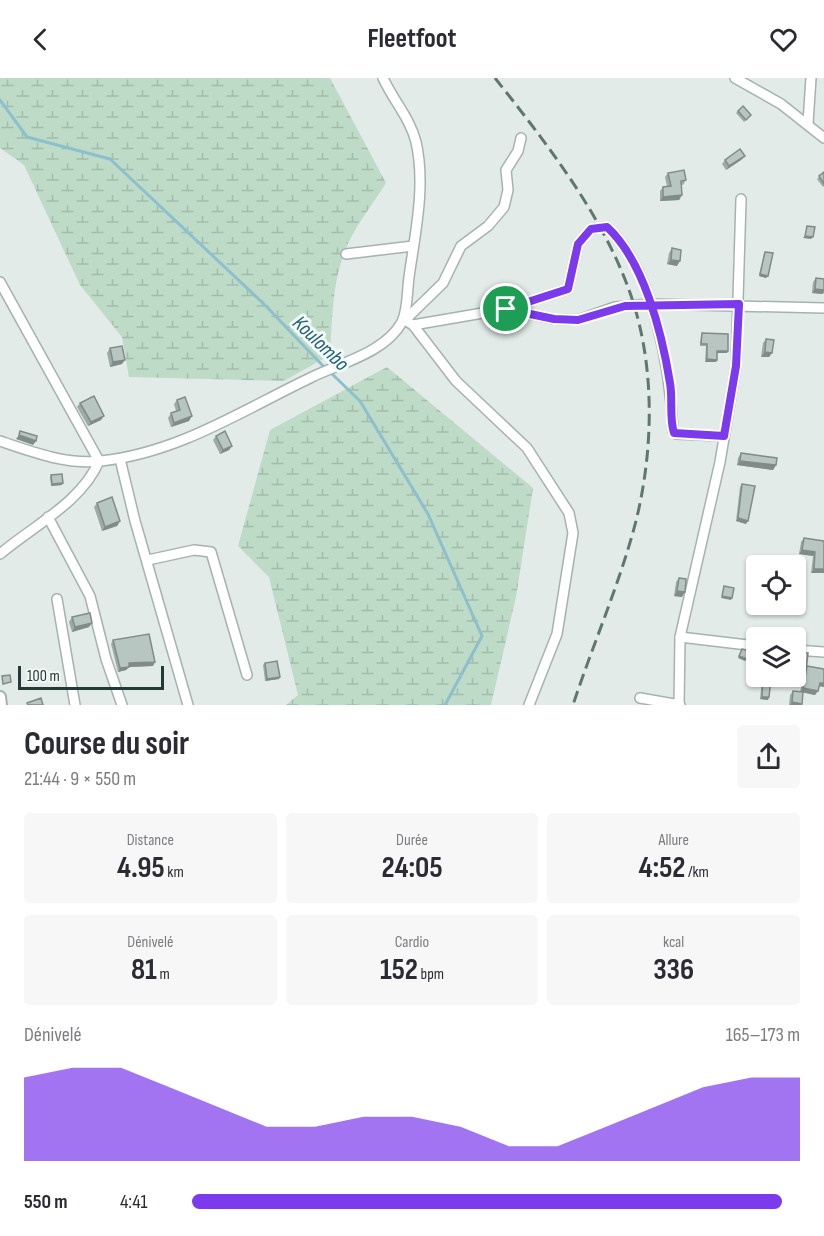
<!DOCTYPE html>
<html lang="fr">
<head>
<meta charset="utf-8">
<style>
  body { margin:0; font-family:"Sofia Sans Condensed",sans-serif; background:#f7f7f7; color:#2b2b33; height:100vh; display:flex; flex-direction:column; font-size:22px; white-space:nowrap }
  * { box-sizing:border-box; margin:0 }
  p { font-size:20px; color:#7c7c81 }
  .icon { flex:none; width:33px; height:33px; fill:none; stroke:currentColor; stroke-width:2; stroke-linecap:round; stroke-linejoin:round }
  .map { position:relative; height:627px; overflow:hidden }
  .sheet { display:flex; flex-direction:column; background:#fff; flex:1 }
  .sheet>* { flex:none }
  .controls { position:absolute; left:746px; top:477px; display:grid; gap:12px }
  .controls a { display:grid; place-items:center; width:60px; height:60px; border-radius:6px; background:#fff; box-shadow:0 2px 4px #0004; font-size:30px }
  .scale { position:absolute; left:18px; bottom:15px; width:146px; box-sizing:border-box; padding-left:6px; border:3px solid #233b36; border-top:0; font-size:16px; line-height:21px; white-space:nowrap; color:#233b36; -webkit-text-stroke:4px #f2f8f6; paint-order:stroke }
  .pin { position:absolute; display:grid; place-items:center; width:51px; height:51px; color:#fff; margin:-26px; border:3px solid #fff; border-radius:50%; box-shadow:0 2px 6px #0007 }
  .round { display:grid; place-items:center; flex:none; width:63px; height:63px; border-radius:6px; background:#f7f7f7 }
  .head { display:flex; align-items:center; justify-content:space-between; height:102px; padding:0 24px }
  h1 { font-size:33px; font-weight:700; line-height:45px }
  .figures { display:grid; grid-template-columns:repeat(3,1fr); gap:9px; height:102px; padding:6px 24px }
  .figures div { display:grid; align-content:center; border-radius:6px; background:#f7f7f7; text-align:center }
  .figures b { font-size:30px; font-weight:700 }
  .figures small { font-size:16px; font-weight:400 }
  .figures p { font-size:16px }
  .chart { height:168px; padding:12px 24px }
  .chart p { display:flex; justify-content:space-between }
  .chart svg { width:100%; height:108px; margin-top:6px; fill:#7c3aed; opacity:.7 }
  ul { padding:0 24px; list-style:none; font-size:20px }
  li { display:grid; grid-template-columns:96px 72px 1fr; align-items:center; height:45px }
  li i { height:15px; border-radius:8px; background:#7c3aed }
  header { display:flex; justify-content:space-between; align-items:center; height:78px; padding:0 24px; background:#fff; font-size:27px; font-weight:700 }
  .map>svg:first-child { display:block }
  .wetland { fill:url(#wetland-marsh) }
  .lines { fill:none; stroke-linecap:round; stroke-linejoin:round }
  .stream { stroke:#8ebfcd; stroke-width:3 }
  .minor-casing { stroke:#a5b3af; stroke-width:12 }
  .tertiary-casing { stroke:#a5b3af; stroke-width:14 }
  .minor { stroke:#fff; stroke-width:9 }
  .tertiary { stroke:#fff; stroke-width:10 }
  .rail { stroke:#5e7771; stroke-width:3; stroke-dasharray:12 6; stroke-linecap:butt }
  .wall { fill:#9eaaa6 }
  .shaded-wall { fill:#818b87 }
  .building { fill:#b8c6c1; stroke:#818b87; stroke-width:1.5 }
  .route-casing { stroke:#fff; stroke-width:12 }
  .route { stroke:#7c3aed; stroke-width:8 }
  .labels { text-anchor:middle; stroke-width:6; stroke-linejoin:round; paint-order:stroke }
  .water-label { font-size:21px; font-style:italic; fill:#226073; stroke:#f2f8f6 }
</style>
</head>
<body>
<header><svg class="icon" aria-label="back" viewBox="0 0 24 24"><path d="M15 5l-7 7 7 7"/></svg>Fleetfoot<svg class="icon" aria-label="heart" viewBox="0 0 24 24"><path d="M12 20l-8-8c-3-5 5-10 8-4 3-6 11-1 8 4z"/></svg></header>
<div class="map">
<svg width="824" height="627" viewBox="0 0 824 627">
  <defs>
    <pattern id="wetland-marsh" width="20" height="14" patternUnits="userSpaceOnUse" patternTransform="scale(1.5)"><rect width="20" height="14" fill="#bddbc7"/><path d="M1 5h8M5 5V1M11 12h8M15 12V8" fill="none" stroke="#a2bdac"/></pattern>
  </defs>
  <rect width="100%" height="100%" fill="#e2ebe8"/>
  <g class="wetland">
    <path d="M0,0H330L386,105C371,129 350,154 342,181C332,212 332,245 330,277L284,303L129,299L122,259L80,207L24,87L0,70Z"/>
    <path d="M387,289L533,410L516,519L491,627H286L298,617L269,499L238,468L270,352Z"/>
  </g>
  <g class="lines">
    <g class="stream">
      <path d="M0,22L27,59L110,81L266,228L325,290"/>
      <path d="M330,294L360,323L428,436L482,558L445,627"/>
    </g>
    <defs>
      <g id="minor">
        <path d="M735,0L781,26L824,60"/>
        <path d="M808,45L811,0"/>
        <path d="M346,176L413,168"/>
        <path d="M0,204L99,383C82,424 33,448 0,476"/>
        <path d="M506,231L568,211L578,166L591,151L607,149C654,192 670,291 673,353L676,356L724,358"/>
        <path d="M403,241L413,247L456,303L527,370L569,435L573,455L557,556L529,627"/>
        <path d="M405,242L443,205L461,168L488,148L504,129L508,112L506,92L518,73L521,60"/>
        <path d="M413,247L506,231L553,241L578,242L615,229L649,226L824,230"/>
        <path d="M0,363C32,374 67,387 101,383C178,375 243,332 310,300C340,285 385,275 402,244C408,231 407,213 409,199C415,156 426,108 416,64C410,40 393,22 383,0"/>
        <path d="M120,381L135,443L188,627"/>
        <path d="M48,439L90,518L106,581L122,627"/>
        <path d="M148,482L194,472L211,474L247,597"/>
        <path d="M57,521L75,627"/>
        <path d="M680,559L756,568"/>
        <path d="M795,572L824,574"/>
        <path d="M640,620L680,627"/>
        <path d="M679,627L680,559L720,384L736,288L741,121"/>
      </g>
      <path id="tertiary" d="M0,619L1,627"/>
    </defs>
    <use href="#minor" class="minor-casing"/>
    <use href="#tertiary" class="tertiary-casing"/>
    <use href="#minor" class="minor"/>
    <use href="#tertiary" class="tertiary"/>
    <path class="rail" d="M495,0C548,67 609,145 634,227C655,295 653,374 636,443C620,505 593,566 573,627"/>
  </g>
  <g class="wall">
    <path d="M738,33L751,37L744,44L736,35Z"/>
    <path d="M745,78L741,82L726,92L722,86L725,82Z"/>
    <path d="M824,94V108L823,109L817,101Z"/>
    <path d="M668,95L686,102L683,107H681L682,117L679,122L660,123V113L663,109L667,108L665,99Z"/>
    <path d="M672,170L677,188L667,186L669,175Z"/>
    <path d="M765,174L768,198L766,200L759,198L764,176Z"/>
    <path d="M816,200L823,216L812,215L813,204Z"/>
    <path d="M702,255L728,273L727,275H717V282L716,284H705L706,268H700L701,257Z"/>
    <path d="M766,261L772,275L769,279H761L763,265Z"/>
    <path d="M110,270L122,286L110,289L107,275Z"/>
    <path d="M177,322L189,343L171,349L168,340L171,335L176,333L174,326Z"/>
    <path d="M80,325L101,342L88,348L77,329Z"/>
    <path d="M216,358L232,368L229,372L220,376L213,362Z"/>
    <path d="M741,375L776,387L773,392L737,387L738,380Z"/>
    <path d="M51,397L62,407L51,408L50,399Z"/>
    <path d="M742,406L746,446L736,443L740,409Z"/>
    <path d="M97,425L120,443L117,448L102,453L94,429Z"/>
    <path d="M804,460L823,463L824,462V495H811L813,478L799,476L801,464Z"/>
    <path d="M679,500L682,519L674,518L676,504Z"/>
    <path d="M72,539L89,549L72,554L69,544Z"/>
    <path d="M113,562L153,588L129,589L126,592L118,594L111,566Z"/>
    <path d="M801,575L806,590L807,588L819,609L815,617L803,614L801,627H789L790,617L793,613L800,614L804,595L803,597H795L798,579Z"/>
    <path d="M265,585L280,599L279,601L265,603L263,587Z"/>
    <path d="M763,600L769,619L768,622L760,621L762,602Z"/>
  </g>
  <g class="shaded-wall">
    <path d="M745,78L741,82L726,92L729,88Z"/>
    <path d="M682,117L679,122L660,123L663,119Z"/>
    <path d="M805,158L813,159L811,161L803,160Z"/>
    <path d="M671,182L680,183L677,188L667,186Z"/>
    <path d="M760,196L768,198L766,200L759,198Z"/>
    <path d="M815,211L824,212V214L823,216L812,215Z"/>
    <path d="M717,273H728L727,275H716Z"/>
    <path d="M765,274L772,275L769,279H761Z"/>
    <path d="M707,281L717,282L716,284H705Z"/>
    <path d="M125,282L122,286L110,289L113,284Z"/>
    <path d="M104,338L101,342L88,348L91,344Z"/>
    <path d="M192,338L189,343L171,349L174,345Z"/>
    <path d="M19,357L36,363L33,367L16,361Z"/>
    <path d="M232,368L229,372L220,376L223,372Z"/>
    <path d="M740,383L776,387L773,392L737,387Z"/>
    <path d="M63,405L62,407L51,408L52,406Z"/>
    <path d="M738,440L748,443L746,446L736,443Z"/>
    <path d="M120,443L117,448L102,453L105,449Z"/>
    <path d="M802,472L815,474L813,478L799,476Z"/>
    <path d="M814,491H824V495H811Z"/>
    <path d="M677,513L685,514L682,519L674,518Z"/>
    <path d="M722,518L732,520L731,522L721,520Z"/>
    <path d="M92,545L89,549L72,554L75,549Z"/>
    <path d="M739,578L747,581L745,583L738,580Z"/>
    <path d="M155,584L153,588L129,589L126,592L118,594L120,590L129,585Z"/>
    <path d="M798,592L806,593L803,597H795Z"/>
    <path d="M280,599L279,601L265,603L267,601Z"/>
    <path d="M820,605H824V609L817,608Z"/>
    <path d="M803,610L818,613L815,617L800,614Z"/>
    <path d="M762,619H769L768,622L760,621Z"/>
    <path d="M792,624L802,626L801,627H790Z"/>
  </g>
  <g class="building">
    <path d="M743,28L751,37L746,42L738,33Z"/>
    <path d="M740,71L745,78L729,88L725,82Z"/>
    <path d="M684,92L686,102L681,103L682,117L663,119V109L671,108L668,95Z"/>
    <path d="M824,94V106L819,98Z"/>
    <path d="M807,148L815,149L813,159L805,158Z"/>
    <path d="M672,170L681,172L680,183L671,182Z"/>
    <path d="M765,174L773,175L768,198L760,196Z"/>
    <path d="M816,200L824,201V212L815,211Z"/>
    <path d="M702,255L728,256V273H717V282L707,281V266H701Z"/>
    <path d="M766,261L774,262L772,275L765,274Z"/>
    <path d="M122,268L125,282L113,284L110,270Z"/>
    <path d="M94,318L104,338L91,344L80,325Z"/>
    <path d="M185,319L192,338L174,345L171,335L180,332L177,322Z"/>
    <path d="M20,353L37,358L36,363L19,357Z"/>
    <path d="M225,353L232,368L223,372L216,358Z"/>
    <path d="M741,375L777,380L776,387L740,383Z"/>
    <path d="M62,396L63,405L52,406L51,397Z"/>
    <path d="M742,406L755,408L748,443L738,440Z"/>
    <path d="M112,419L120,443L105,449L97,425Z"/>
    <path d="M804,460L824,463V491H814L815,474L802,472Z"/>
    <path d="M679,500L686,501L685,514L677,513Z"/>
    <path d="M724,508L734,510L732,520L722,518Z"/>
    <path d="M90,535L92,545L75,549L72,539Z"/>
    <path d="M149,556L155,584L129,585V589L120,590L113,562Z"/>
    <path d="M742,571L750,573L747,581L739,578Z"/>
    <path d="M801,575H808L806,593L798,592Z"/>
    <path d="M277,583L280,599L267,601L265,585Z"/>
    <path d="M807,588L824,591V605H820L818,613L803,610Z"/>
    <path d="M10,597L11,604L3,606L2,598Z"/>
    <path d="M763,600L771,601L769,619H762Z"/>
    <path d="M793,613L803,614L802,626L792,624Z"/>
    <path d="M41,620L43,627H28L27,625Z"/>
  </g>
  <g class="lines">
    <defs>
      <path id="route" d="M506,231L554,241L578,242L625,228L739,226L736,288L724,358L674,355C669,340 673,321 670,305C662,255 644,183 607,149L591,151L578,166L568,211L506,231"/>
    </defs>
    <use href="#route" class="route-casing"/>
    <use href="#route" class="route"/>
  </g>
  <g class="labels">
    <g class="water-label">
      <text transform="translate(321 265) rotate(44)" y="7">Koulombo</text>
    </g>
  </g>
</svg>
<div class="controls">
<a><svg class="icon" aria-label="locate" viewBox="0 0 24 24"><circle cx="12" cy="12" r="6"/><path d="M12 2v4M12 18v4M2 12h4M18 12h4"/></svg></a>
<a><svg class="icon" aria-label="layers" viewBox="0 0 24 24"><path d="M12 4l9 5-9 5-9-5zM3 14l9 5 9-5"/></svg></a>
</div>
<div class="scale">100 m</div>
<div class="pin" style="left:506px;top:231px;background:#1e9e55"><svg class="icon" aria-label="arrive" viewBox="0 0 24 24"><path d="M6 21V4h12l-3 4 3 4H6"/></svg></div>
</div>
<section class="sheet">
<div class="head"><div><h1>Course du soir</h1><p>21:44 · 9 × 550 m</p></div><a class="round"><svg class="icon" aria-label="share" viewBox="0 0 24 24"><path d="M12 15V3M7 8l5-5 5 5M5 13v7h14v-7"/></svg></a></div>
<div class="figures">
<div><p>Distance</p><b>4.95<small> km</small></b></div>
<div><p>Durée</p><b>24:05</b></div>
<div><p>Allure</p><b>4:52<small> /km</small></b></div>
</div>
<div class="figures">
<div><p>Dénivelé</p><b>81<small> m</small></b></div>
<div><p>Cardio</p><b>152<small> bpm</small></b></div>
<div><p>kcal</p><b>336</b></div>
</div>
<div class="chart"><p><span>Dénivelé</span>165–173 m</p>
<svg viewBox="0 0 160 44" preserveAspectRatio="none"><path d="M0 44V10L10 6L20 6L30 14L40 22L50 30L60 30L70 26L80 26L90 30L100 38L110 38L120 30L130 22L140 14L150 10L160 10V44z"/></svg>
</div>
<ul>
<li><b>550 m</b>4:41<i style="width:97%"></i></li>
</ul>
</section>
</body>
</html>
